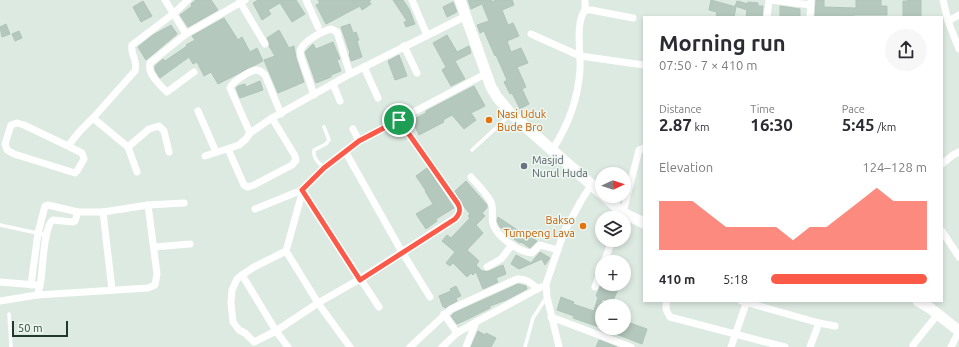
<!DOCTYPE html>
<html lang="en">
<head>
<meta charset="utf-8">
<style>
  body { margin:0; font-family:Ubuntu,sans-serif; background:#f7f7f7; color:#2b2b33; height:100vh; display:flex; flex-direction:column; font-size:15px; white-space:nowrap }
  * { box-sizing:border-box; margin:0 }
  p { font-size:13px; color:#7c7c81 }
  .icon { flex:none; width:22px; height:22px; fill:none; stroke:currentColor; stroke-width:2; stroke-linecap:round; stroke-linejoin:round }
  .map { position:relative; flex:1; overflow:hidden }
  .side { position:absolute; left:643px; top:16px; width:300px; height:286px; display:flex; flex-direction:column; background:#fff; border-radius:0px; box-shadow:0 2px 6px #0003 }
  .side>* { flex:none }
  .needle { width:26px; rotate:86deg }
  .controls { position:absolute; left:595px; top:167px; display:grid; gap:8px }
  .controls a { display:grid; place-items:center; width:36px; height:36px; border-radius:50%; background:#fff; box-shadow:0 2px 6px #0003; font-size:20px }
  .scale { position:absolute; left:12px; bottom:10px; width:56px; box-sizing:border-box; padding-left:4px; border:2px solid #1e3a2e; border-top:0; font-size:11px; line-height:14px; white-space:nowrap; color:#1e3a2e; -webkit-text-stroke:3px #edf7f0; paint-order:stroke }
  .pin { position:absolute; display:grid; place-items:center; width:34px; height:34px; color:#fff; margin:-17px; border:2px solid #fff; border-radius:50%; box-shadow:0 1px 4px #0007 }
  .round { display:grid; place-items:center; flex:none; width:42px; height:42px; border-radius:21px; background:#f7f7f7 }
  .summary { display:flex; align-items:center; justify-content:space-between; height:68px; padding:0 16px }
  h1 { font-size:22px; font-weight:700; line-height:30px }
  .figures { display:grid; grid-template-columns:repeat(3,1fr); gap:6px; height:68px; padding:4px 16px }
  .figures div { display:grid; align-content:center }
  .figures b { font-size:17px; font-weight:700 }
  .figures small { font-size:11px; font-weight:400 }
  .figures p { font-size:11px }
  .chart { height:112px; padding:8px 16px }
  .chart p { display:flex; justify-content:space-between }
  .chart svg { width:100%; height:72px; margin-top:4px; fill:#fb5a49; opacity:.7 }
  ul { padding:0 16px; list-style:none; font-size:13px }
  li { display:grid; grid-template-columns:64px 48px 1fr; align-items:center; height:30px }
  li i { height:10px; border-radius:5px; background:#fb5a49 }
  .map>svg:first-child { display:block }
  .building { fill:#b5c8bd; stroke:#afc4b8 }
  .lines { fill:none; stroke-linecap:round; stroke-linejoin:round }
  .service { stroke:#fff; stroke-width:3.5 }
  .minor { stroke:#fff; stroke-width:7 }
  .secondary { stroke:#fff; stroke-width:11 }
  .route-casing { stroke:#fff; stroke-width:8 }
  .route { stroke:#fb5a49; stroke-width:5 }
  .food-dot { fill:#e8710a; stroke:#edf7f0; stroke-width:1.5 }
  .worship-dot { fill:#6b7280; stroke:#edf7f0; stroke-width:1.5 }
  .labels { text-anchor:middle; stroke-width:3; stroke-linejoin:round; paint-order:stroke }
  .food-label { font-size:11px; fill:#c56008; stroke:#edf7f0; text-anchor:start }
  .worship-label { font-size:11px; fill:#5b616d; stroke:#edf7f0; text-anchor:start }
</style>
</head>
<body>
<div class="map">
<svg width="959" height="347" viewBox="0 0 959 347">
  <rect width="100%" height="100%" fill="#ddeae2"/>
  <g class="building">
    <path d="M196,0H211L218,10L188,27L180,15L192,6L191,4Z"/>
    <path d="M258,0H296L305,14L292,22L280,3L268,10L271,14L262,20L253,3Z"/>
    <path d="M318,0H371L369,1L371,4L362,10L360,6L326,24L316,5L320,3Z"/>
    <path d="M393,0H403L409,9L415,24L406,27L404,22L407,21Z"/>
    <path d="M468,0H492L491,1V2L497,0H512L514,5L502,10L508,25L513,23L519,36L507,41L511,52L521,48L528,63L517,67L526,87L522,89L529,104L520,109L512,93L510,94L504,82L507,80L496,55L495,56L484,31L480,33L477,25L489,21L482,4L471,9Z"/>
    <path d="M711,0L736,7L734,17H722L716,15L717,12L709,10Z"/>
    <path d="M816,0H824V7L856,8V0H881V6H887V15H854V17H818L815,16Z"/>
    <path d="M908,0H921V17H903V1H908Z"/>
    <path d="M143,1L152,16L141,22L133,7Z"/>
    <path d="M737,1L748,4V2L758,3V6H763L762,17H746L747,10L735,6Z"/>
    <path d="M453,2L457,12L447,17L443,7Z"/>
    <path d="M780,6L800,9V17H780Z"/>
    <path d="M224,18L238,40L242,37L250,52L257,48L263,61L218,84L211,72L204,76L197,62L193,64L189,57L160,78L155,70V66L163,59L165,61L187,46L186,45L195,40L192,36Z"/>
    <path d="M6,24L10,34L2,37L0,27Z"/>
    <path d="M350,24L353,33L356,32L359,40L357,41L362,57L351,61L349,54L350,53L341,27Z"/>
    <path d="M171,25L177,34L146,60L138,47L153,35Z"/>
    <path d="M279,30L289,48L294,46L296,58L304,82L278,93L264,60L275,56L269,46V42L267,38Z"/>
    <path d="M19,31L22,38L15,41L12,34Z"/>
    <path d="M447,35L457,52L469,46L471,53L455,61L465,79L451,86L442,70L446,67L433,43Z"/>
    <path d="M333,42L340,59L337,60L341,71L331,75V77L316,83L305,52L313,44L316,49Z"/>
    <path d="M399,55L407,76L395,80L388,61Z"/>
    <path d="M260,81L263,90L240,98L236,88L238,86L245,84L246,87Z"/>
    <path d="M474,86L485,106L471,113L476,120L464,129L452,115L443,120L444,122L419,135L412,120L426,113V111Z"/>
    <path d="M427,168L454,208L436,219L437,221L426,229L416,214L433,204L425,191H426L416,176Z"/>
    <path d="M466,181L487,205V208L482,213L485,216L476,225L483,233L467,250L479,261L476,265L482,271H489L503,265L506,274L496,278L498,282L483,289L476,272L473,275L471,273L467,277L453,263L450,266L446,263L455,252L442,241L447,235L451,238L470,218L468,216L470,214L465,208L455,191Z"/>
    <path d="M498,217L519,231L520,230L537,241L530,248L521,242L520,243L514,239L515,238L500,227L497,221Z"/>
    <path d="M540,252L550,258L545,265L542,259L519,269L511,264L516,255L531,263Z"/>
    <path d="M602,282V284H606L618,289L612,303L602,299V328L573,318L574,316L557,310L561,297L574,302L573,304L594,311L598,297L596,296Z"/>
    <path d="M518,284L526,286L527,289L506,300L490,306V308L468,319L457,324L451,316L454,313Z"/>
    <path d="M456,286L461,296L456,298L457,301L445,308L444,306L443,307L439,296L451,291L450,289Z"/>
    <path d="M624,321L647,329L642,344L616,334L617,328H624Z"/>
    <path d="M478,331L485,335L486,333L496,338L491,347H471Z"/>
    <path d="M599,340L617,347H596Z"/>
  </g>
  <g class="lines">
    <g class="service">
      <path d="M324,127L329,140L326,144L314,150C313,159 319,163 324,168"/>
      <path d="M472,150L510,115"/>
      <path d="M0,225L46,235"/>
      <path d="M9,314L11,347"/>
      <path d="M525,347L533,318L546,298"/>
    </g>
    <g class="minor">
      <path d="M165,0L186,34"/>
      <path d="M306,0L318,27"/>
      <path d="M412,0L427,35"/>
      <path d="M585,0V10"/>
      <path d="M770,0L811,5"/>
      <path d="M943,0L948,21L959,49"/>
      <path d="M240,2L265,44"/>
      <path d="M767,17L769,0"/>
      <path d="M810,17L811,0"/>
      <path d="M948,21L959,15"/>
      <path d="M531,34L580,56L644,65"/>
      <path d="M404,46L417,73"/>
      <path d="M364,67L378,98"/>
      <path d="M194,72L167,92C160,85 147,74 150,63L186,34L245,0"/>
      <path d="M333,84L340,101"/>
      <path d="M314,95L301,57C301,57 300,51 300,51C303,41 323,31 331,29L337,32L350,74"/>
      <path d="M198,111L216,152"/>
      <path d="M93,118L128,147L137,172"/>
      <path d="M353,129L359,141"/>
      <path d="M250,133L230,88C232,82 249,71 256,70C260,70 262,72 265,75L281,114"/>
      <path d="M68,146L82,153L84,159L77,171L75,173L14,154L7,150L5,144L11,125L17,123L24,125L68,146L79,132L93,118L135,71C138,58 130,56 132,45L173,14L188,0"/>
      <path d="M128,147L149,129L159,126L164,131L169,152"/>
      <path d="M228,149L244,185L248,187L254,185L292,165L296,160L295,156L272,118"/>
      <path d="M552,150C568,126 578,98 580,70C581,53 575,23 585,10H591L633,18"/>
      <path d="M345,151L402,252L430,297"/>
      <path d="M205,156L239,145L246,139L250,133L272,118L350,74L466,16"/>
      <path d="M942,164L953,155L959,152"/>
      <path d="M471,177C478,185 486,193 491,202C494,209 491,217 493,224C497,237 519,252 532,253L540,245L558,250"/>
      <path d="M302,191L379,307"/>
      <path d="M304,193L301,197L286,251L254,267L242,275L237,279L232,290L231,303L233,322L239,330L245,333L254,342L276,331L318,303L360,279L458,216L460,208L458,204L399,120"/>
      <path d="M255,209L302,190L324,168L359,141L487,73"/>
      <path d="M103,212L112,290"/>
      <path d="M622,216L639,150L644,148"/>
      <path d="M942,231L959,257"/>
      <path d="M154,247L190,244"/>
      <path d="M286,251L318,303L350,347"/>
      <path d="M604,262L612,240"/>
      <path d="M487,267L501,259L512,245"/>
      <path d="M242,275L276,331L288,347"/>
      <path d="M0,282L36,285"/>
      <path d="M31,285L38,233L45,206L48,205L78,212H103L148,205L184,203"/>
      <path d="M595,287L602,267"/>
      <path d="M37,295L148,288L155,285L157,274L148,205"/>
      <path d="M0,301L37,295C38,292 39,289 40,286C43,273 43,226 53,220L73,222L75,221L78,212"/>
      <path d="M667,301C665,308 666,311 670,317L785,347"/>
      <path d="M741,301L819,323L835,326"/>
      <path d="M444,314L457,333"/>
      <path d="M551,317L631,347"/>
      <path d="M913,345L938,314"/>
      <path d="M410,347L451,309L517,279C526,278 531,283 538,289"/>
      <path d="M442,347L457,333L476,322"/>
      <path d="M466,347L476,322L541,287"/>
      <path d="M559,347L547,297L546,284L564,232L581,201L591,185"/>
      <path d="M731,347L747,301"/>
      <path d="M810,347L819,323"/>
      <path d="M951,347L959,331"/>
    </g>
    <g class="secondary">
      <path d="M460,0L491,87L497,97L511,114L602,194"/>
      <path d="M604,196L623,213L644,223"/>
      <path d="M918,301L930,308L959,331"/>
    </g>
  </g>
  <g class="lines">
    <defs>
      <path id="route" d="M399,120L458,204C461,210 460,214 455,219L360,280L302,190L324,168L359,141Z"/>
    </defs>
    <use href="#route" class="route-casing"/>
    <use href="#route" class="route"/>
  </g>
  <g class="food-dot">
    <circle cx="489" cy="120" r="4"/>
    <circle cx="583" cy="226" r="4"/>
  </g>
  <circle class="worship-dot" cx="524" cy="166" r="4"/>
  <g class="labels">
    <g class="food-label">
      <text x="497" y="118">Nasi Uduk<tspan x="497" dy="13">Bude Bro</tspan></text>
      <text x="575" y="224" text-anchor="end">Bakso<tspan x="575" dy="13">Tumpeng Lava</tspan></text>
    </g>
    <g class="worship-label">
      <text x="532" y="164">Masjid<tspan x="532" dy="13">Nurul Huda</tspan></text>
    </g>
  </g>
</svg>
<div class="controls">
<a><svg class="needle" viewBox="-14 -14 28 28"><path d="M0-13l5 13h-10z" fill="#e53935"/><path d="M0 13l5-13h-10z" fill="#7c7c81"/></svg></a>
<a><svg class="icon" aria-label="layers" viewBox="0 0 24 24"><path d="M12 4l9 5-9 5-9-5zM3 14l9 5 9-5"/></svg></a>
<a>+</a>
<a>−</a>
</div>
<div class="scale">50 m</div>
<div class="pin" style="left:399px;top:120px;background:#1e9e55"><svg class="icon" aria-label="arrive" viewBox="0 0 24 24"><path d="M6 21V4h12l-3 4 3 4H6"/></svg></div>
<section class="side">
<div class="summary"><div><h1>Morning run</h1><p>07:50 · 7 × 410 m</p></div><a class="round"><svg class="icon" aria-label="share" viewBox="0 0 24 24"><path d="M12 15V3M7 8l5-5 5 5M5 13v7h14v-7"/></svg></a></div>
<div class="figures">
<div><p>Distance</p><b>2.87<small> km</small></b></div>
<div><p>Time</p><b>16:30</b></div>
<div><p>Pace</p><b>5:45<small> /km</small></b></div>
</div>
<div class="chart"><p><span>Elevation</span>124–128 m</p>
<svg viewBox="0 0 160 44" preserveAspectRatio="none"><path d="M0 44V14L10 14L20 14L30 22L40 30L50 30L60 30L70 30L80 38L90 30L100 30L110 22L120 14L130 6L140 14L150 14L160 14V44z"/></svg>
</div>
<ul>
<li><b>410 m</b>5:18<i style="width:100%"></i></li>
</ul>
</section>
</div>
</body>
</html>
